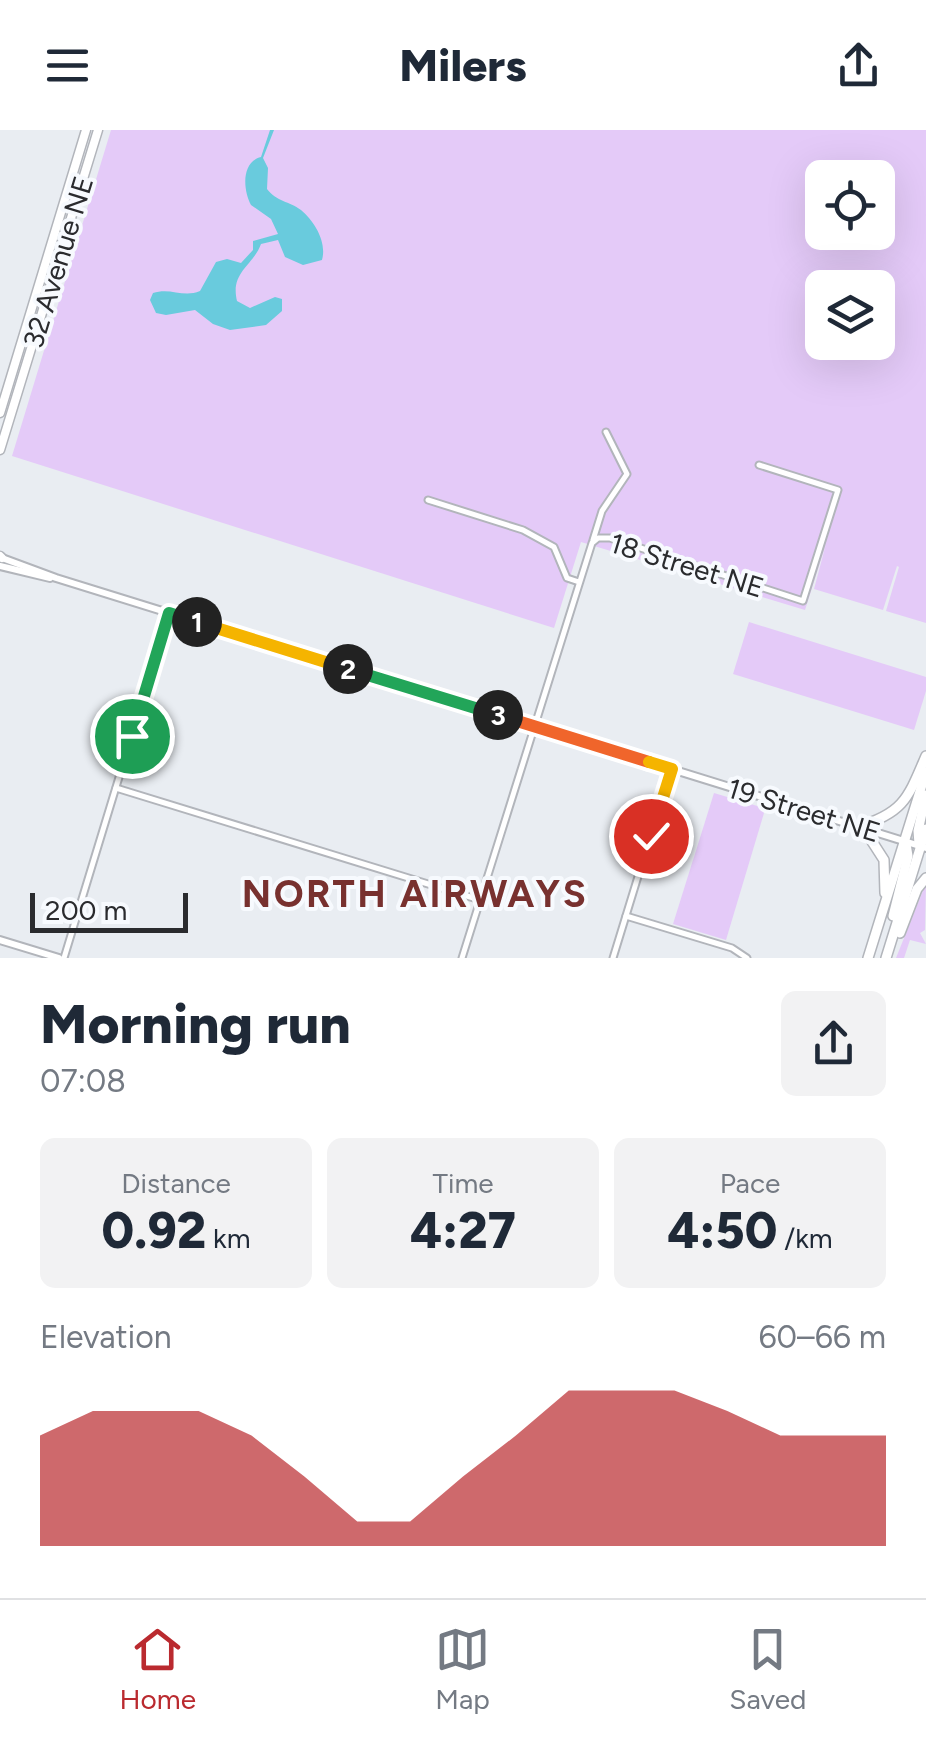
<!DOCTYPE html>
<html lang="en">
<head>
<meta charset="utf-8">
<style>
  body { margin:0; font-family:Figtree,sans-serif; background:#f2f2f3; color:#1f2937; height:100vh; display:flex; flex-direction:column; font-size:38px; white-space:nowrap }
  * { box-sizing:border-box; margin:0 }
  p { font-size:32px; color:#747a83 }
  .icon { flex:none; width:55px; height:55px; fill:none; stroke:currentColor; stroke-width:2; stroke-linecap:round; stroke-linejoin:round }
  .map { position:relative; height:828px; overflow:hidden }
  .side { display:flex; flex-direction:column; background:#fff; flex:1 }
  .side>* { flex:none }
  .fabs { position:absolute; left:805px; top:30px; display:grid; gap:20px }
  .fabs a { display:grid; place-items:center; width:90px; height:90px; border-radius:15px; background:#fff; box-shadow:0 10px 40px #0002; font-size:50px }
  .scale { position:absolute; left:30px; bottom:25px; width:158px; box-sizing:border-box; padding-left:10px; border:5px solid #2a2b2e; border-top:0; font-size:28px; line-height:35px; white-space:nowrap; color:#2a2b2e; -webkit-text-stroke:8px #f7fafe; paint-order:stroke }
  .pin { position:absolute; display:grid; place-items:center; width:85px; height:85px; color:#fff; margin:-42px; border:5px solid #fff; border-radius:50%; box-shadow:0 2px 10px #0007 }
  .km { position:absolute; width:50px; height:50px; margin:-25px; border-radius:50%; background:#222; color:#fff; font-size:28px; line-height:50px; text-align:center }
  .round { display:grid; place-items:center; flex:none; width:105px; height:105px; border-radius:15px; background:#f2f2f3 }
  .head { display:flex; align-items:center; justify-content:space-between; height:170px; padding:0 40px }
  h1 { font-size:55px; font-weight:800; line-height:75px }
  .stats { display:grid; grid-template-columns:repeat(3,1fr); gap:15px; height:170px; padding:10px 40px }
  .stats div { display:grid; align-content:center; border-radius:15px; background:#f2f2f3; text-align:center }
  .stats b { font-size:50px; font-weight:800 }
  .stats small { font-size:28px; font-weight:400 }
  .stats p { font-size:28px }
  .chart { height:280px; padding:20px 40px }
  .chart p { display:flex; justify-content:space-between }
  .chart svg { width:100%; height:180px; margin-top:10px; fill:#ba2a2f; opacity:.7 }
  header { display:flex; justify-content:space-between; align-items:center; height:130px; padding:0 40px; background:#fff; font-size:45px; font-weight:800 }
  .dock { display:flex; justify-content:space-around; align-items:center; height:140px; border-top:2px solid #e0e1e3; background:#fff; font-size:28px; color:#747a83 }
  .dock a { display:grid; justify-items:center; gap:5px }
  .dock .selected { color:#ba2a2f }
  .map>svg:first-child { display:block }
  .green { fill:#e4caf8; fill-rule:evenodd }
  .water { fill:#69cbdd }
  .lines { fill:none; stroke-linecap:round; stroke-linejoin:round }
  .minor-casing { stroke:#b2b5bb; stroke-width:9 }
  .tertiary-casing { stroke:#b2b5bb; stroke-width:10 }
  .secondary-casing { stroke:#b2b5bb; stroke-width:11 }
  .primary-casing { stroke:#b2b5bb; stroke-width:12 }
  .minor { stroke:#fff; stroke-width:5 }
  .tertiary { stroke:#fff; stroke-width:6 }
  .secondary { stroke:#fff; stroke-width:8 }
  .primary { stroke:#fff; stroke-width:9 }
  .split-1-casing { stroke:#fff; stroke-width:20 }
  .split-2-casing { stroke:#fff; stroke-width:20 }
  .split-3-casing { stroke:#fff; stroke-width:20 }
  .split-4-casing { stroke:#fff; stroke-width:20 }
  .split-5-casing { stroke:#fff; stroke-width:20 }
  .split-1 { stroke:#22a559; stroke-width:12 }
  .split-2 { stroke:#f5b400; stroke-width:12 }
  .split-3 { stroke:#22a559; stroke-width:12 }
  .split-4 { stroke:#f0652b; stroke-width:12 }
  .split-5 { stroke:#f5b400; stroke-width:12 }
  .labels { text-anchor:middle; stroke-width:8; stroke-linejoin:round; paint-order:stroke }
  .street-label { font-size:28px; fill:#2a2b2e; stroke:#f7fafe }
  .district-label { font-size:38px; font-weight:bold; letter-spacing:2.5px; fill:#78312f; stroke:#f7fafe }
</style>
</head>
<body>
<header><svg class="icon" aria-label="menu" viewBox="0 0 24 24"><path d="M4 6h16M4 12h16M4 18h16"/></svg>Milers<svg class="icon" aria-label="share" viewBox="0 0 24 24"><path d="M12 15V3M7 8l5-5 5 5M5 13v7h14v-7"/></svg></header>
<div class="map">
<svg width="926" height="828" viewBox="0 0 926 828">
  <rect width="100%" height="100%" fill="#e9edf2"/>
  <g class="green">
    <path d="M111,0H926V493L886,481L899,437L897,436L883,480L814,459L826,414L805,480L581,412L554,498L12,326ZM822,48H878V102H822ZM822,158H878V212H822Z"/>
    <path d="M749,492L926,547V561L914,600L733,544Z"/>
    <path d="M714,663L764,678V683L726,810L673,794Z"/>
    <path d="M926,753L925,800L920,803L926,814L910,810L904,828H896Z"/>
  </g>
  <path class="water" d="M270,0H274L263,28L268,38L267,59C277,72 289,71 301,80C315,92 327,112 322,130L303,135L285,127L278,110L261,114C253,136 230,142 237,171L250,178L275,167L282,169V181L266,195L230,200L213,194L195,180L166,185L156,183L150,170L153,163C170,157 183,168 200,161L216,132L227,129L241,133L253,120V111L278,104L271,89L251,75C243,60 241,32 261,27Z"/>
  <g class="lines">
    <defs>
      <g id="minor">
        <path d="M428,370L523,400L554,417L567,448L579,452"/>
        <path d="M593,410L602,381L627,344L606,302"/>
        <path d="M116,658L480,770"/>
        <path d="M626,786L732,818L747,828"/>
        <path d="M64,828L169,483"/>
        <path d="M462,828L592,413L598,408H610L803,471L838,360L759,335"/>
        <path d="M613,828L671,639"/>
      </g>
      <g id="tertiary">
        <path d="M2,428L56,448L926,718"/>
        <path d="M0,436L50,448"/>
        <path d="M0,810L59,828"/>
      </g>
      <g id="secondary">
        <path d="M0,283L86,0"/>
        <path d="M0,320L98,0"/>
        <path d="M0,426L2,428"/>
      </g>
      <g id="primary">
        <path d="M857,697C904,683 908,668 926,626"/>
        <path d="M864,699L884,730L885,763"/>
        <path d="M919,714L918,701L926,665"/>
        <path d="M893,786L908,726L906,714"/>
        <path d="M900,803L917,759L926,748"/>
        <path d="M868,828L926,642"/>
        <path d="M886,828L926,699"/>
      </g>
    </defs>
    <use href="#minor" class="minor-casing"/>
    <use href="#tertiary" class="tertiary-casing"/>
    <use href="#secondary" class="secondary-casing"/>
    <use href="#primary" class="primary-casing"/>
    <use href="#minor" class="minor"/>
    <use href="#tertiary" class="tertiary"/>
    <use href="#secondary" class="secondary"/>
    <use href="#primary" class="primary"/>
  </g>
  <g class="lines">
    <defs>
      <path id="split-1" d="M132,606L169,483L197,492"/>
      <path id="split-2" d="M197,492L348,539"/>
      <path id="split-3" d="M348,539L498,585"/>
      <path id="split-4" d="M498,585L649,632"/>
      <path id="split-5" d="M649,632L672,639L651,706"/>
    </defs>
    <use href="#split-1" class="split-1-casing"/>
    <use href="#split-2" class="split-2-casing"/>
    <use href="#split-3" class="split-3-casing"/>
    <use href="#split-4" class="split-4-casing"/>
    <use href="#split-5" class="split-5-casing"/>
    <use href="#split-1" class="split-1"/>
    <use href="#split-2" class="split-2"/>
    <use href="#split-3" class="split-3"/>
    <use href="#split-4" class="split-4"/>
    <use href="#split-5" class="split-5"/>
  </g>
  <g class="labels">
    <g class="street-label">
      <text transform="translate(58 132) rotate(-73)" y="10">32 Avenue NE</text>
      <text transform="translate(687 435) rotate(17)" y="10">18 Street NE</text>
      <text transform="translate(804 680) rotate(17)" y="10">19 Street NE</text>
    </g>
    <g class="district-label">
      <text x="415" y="777">NORTH AIRWAYS</text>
    </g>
  </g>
</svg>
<div class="fabs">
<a><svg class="icon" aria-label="locate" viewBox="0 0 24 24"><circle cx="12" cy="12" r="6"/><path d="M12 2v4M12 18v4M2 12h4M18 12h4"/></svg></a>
<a><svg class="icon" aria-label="layers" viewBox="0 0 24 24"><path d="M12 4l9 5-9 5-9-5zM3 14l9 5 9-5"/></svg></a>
</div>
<div class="scale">200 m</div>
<div class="pin" style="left:132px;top:606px;background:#1e9e55"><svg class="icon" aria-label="arrive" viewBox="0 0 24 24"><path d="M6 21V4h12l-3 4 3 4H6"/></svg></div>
<div class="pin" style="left:651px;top:706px;background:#d93025"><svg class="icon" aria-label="check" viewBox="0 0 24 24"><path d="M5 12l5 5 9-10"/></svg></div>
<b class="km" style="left:197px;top:492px">1</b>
<b class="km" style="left:348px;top:539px">2</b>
<b class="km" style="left:498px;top:585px">3</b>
</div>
<section class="side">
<div class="head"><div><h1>Morning run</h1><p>07:08</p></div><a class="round"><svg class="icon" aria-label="share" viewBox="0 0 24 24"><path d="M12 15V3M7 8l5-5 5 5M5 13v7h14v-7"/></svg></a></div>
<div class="stats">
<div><p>Distance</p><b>0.92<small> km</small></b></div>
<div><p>Time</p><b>4:27</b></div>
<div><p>Pace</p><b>4:50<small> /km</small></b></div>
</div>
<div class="chart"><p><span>Elevation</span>60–66 m</p>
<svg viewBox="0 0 160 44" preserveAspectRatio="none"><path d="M0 44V17L10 11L20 11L30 11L40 17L50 27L60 38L70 38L80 27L90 17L100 6L110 6L120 6L130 11L140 17L150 17L160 17V44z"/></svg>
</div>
</section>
<nav class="dock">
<a class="selected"><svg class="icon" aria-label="home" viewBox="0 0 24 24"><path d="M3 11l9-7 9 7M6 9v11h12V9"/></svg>Home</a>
<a><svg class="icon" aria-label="map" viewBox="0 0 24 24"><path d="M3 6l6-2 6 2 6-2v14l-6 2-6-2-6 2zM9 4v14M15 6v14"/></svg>Map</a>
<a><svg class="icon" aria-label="saved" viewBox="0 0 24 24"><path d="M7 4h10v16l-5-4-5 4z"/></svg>Saved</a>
</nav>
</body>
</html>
